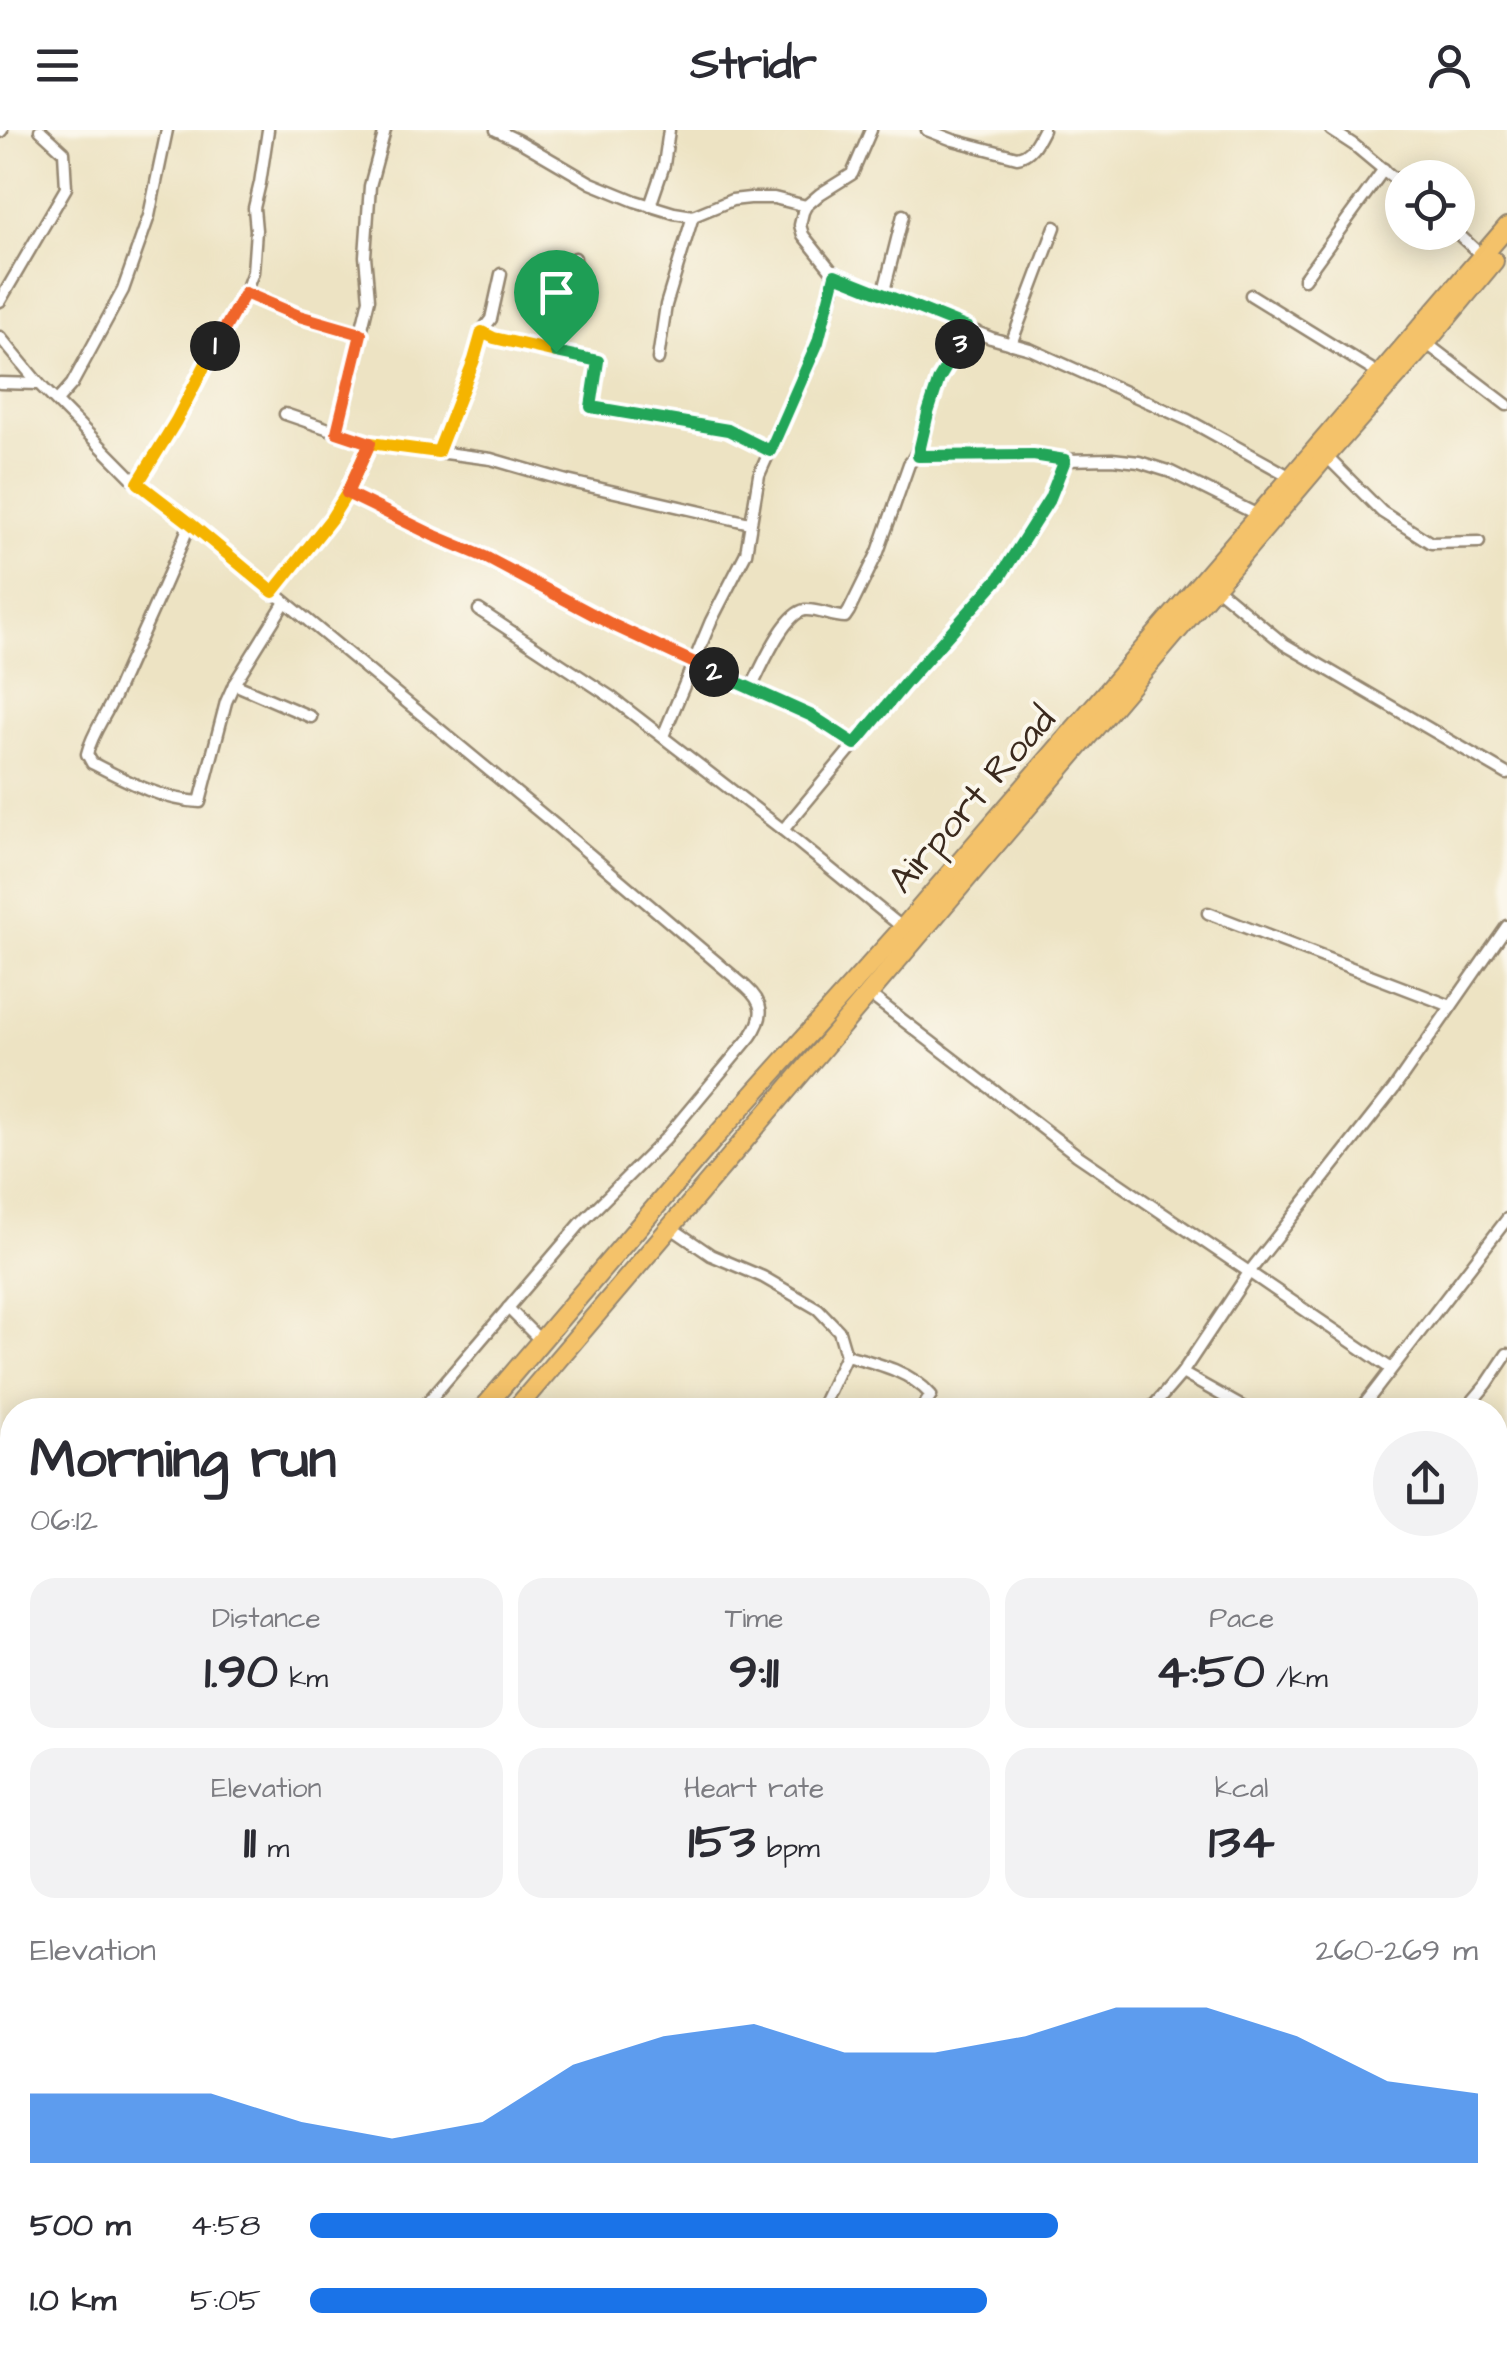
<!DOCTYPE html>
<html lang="en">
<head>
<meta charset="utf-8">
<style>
  body { margin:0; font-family:"Architects Daughter",sans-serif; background:#f2f2f3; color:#2b2b33; height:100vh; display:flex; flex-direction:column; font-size:38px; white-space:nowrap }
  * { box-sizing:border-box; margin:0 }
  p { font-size:32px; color:#7c7c81 }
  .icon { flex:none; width:55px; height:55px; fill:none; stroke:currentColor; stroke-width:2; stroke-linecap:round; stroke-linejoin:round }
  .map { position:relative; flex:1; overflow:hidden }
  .panel { position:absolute; left:0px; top:1268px; width:1508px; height:962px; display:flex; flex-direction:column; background:#fff; border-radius:40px 40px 0 0; box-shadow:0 5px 25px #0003 }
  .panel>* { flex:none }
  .controls { position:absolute; left:1385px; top:30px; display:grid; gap:20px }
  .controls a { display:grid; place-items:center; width:90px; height:90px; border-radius:50%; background:#fff; box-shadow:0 5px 25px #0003; font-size:50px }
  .pin { position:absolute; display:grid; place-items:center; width:85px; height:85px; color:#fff; margin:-102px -42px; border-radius:50% 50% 50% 0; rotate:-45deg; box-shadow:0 0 10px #0007 }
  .pin .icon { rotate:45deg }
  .km { position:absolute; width:50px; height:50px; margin:-25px; border-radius:50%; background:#222; color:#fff; font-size:28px; line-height:50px; text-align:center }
  .round { display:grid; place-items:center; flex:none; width:105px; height:105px; border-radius:52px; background:#f2f2f3 }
  .headline { display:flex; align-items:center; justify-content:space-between; height:170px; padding:0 30px }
  h1 { font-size:55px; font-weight:700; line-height:75px }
  .metrics { display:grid; grid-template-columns:repeat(3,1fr); gap:15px; height:170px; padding:10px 30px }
  .metrics div { display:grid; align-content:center; border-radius:25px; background:#f2f2f3; text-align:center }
  .metrics b { font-size:50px; font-weight:700 }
  .metrics small { font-size:28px; font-weight:400 }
  .metrics p { font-size:28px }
  .chart { height:280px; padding:20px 30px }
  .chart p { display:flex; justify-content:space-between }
  .chart svg { width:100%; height:180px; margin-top:10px; fill:#1a73e8; opacity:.7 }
  ul { padding:0 30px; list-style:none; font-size:32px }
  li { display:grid; grid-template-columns:160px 120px 1fr; align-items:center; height:75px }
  li i { height:25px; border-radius:12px; background:#1a73e8 }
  header { display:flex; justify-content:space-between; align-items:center; height:130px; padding:0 30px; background:#fff; font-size:45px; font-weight:700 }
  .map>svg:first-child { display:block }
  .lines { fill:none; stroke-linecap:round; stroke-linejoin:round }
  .street-casing { stroke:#948670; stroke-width:15 }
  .highway-casing { stroke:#948670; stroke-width:22 }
  .street { stroke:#fff; stroke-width:10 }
  .highway { stroke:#f4c26a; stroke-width:18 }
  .split-1-casing { stroke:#fff; stroke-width:20 }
  .split-2-casing { stroke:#fff; stroke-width:20 }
  .split-3-casing { stroke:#fff; stroke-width:20 }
  .split-4-casing { stroke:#fff; stroke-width:20 }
  .split-1 { stroke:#f5b400; stroke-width:12 }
  .split-2 { stroke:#f0652b; stroke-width:12 }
  .split-3 { stroke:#22a559; stroke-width:12 }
  .split-4 { stroke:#22a559; stroke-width:12 }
  .labels { text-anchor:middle; stroke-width:8; stroke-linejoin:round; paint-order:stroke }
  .street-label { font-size:38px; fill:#3b2a1e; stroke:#fbf7ec }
</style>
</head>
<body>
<header><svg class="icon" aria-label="menu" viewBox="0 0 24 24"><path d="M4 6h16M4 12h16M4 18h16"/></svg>Stridr<svg class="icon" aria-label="person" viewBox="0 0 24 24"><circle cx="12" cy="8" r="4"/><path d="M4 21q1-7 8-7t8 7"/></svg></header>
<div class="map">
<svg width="1507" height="2229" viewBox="0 0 1507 2229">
  <rect width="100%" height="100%" fill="#fbf7ec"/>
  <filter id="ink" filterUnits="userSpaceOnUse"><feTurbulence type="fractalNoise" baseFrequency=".01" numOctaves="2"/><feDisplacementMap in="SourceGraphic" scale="20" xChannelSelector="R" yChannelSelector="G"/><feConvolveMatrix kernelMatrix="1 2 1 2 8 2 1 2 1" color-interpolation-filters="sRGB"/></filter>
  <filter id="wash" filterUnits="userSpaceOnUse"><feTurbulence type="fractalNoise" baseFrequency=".0048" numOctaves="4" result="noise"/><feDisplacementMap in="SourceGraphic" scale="40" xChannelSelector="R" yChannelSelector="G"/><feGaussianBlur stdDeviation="2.25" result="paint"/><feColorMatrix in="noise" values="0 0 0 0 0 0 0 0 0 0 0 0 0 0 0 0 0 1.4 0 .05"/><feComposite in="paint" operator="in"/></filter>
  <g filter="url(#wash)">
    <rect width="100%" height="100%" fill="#ede3c3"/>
  </g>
  <g filter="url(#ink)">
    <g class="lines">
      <defs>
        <g id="street">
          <path d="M496,0L519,11L591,53L635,71L674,83L693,86L732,70L750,68H774L806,76"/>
          <path d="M871,0L852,44L820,64L806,76L803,82L800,95L803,105L835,145L991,208L1030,219L1188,290L1291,347"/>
          <path d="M927,0L953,10L1017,27C1031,25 1037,12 1043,0"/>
          <path d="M1331,0L1354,15L1402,55"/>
          <path d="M0,2L2,0"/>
          <path d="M650,76L664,35L669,0"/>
          <path d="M1456,102L1482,126"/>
          <path d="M1304,149L1384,39"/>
          <path d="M245,163L299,186L361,204"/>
          <path d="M883,165L903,85"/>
          <path d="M1251,165L1379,244"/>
          <path d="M0,171L66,58L64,22L40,0"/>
          <path d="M481,202L494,208L598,231L591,277L728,300L769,321"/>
          <path d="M0,207L39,254L137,353L190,393L554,694L746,857C764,873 765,886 751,906L665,1009L581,1093L421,1280"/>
          <path d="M1426,213L1507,275"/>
          <path d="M1011,214L1055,97"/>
          <path d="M556,222L569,175L575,128"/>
          <path d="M658,229L666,175L693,86"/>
          <path d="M0,253L39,254"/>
          <path d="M57,271L72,254L123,160L149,86L167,0"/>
          <path d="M285,284L370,313L491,329L567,351L750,393"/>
          <path d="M337,302L369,169L365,126L370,56L385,0"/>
          <path d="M438,322L474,230L481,202L491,189L501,144"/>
          <path d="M918,326L1033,325L1065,330L1112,329L1139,332L1171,342L1258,385"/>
          <path d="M1326,326L1382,382L1431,413L1479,412"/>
          <path d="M137,353L176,291L226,195L245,163L253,142L256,100L254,78L260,53L268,0"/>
          <path d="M347,363L435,406L485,427L615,496L812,586L855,614"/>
          <path d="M190,393C167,452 139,509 114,567C105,587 92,603 87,624L92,633C127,651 161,670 200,672L226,572L234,554L285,472"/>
          <path d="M1214,456L1284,514L1507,644"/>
          <path d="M273,462L331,389L347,363L370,313"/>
          <path d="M479,480L611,567L783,700L903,798"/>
          <path d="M234,554L311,587"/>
          <path d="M751,558C761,539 784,483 805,480C818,479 832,487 845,487L849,481L878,422L909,334C924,318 930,270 941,246C948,229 960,214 968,198"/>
          <path d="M663,606L711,491L746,423L759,345L819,212L833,157L835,145"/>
          <path d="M783,700L908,550L1000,447L1050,368L1065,330"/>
          <path d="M1208,783L1451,876"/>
          <path d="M869,864L1077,1025L1390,1238"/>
          <path d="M670,1097L711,1125L763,1147L818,1179L839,1201L846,1225C876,1233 910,1241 931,1265L921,1280"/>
          <path d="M508,1178L541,1211"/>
          <path d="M1182,1243L1248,1280"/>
          <path d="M820,1280L846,1225"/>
          <path d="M1150,1280L1182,1243L1250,1141L1393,960L1507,796"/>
          <path d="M1360,1280L1507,1089"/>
          <path d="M1465,1280L1487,1254L1507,1224"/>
          <path d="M0,1948L12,1956"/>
          <path d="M1495,2033L1507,2040"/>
          <path d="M0,2128L12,2133"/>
          <path d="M171,2218L190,2229"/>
          <path d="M420,2218L437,2229"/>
          <path d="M909,2218L924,2229"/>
          <path d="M1141,2218L1158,2229"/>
          <path d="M1358,2218L1374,2229"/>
          <path d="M115,2229L123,2218"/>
          <path d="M460,2229L468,2218"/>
          <path d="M809,2229L815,2218"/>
          <path d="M880,2229L886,2218"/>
          <path d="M1501,2229L1507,2221"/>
        </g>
        <g id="highway">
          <path d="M482,1280L717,1005L903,798L1507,97"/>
          <path d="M515,1280L1326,326L1426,213L1494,131"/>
          <path d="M0,1848L12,1833"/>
          <path d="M0,1885L12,1870"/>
        </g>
      </defs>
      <use href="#street" class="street-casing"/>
      <use href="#highway" class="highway-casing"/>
      <use href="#street" class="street"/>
      <use href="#highway" class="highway"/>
    </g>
  </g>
  <g class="lines" filter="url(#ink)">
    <defs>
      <path id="split-1" d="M215,216L176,291L138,353L190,393L273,462L331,389L347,363L370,313L438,322L474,230L482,202L494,208L556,222"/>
      <path id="split-2" d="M215,216L245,163L299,186L361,204L337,302L370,313L347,363L435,406L485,427L615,496L714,542"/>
      <path id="split-3" d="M714,542L812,586L855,614L908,550L1000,447L1050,368L1065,330L1033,325L918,326L928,283L939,249L960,214"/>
      <path id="split-4" d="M556,222L598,231L591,277L728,300L770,321L818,212L835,145L968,198L960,214"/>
    </defs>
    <use href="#split-1" class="split-1-casing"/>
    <use href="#split-2" class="split-2-casing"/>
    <use href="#split-3" class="split-3-casing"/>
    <use href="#split-4" class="split-4-casing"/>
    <use href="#split-1" class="split-1"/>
    <use href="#split-2" class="split-2"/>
    <use href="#split-3" class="split-3"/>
    <use href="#split-4" class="split-4"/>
  </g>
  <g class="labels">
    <g class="street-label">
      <text transform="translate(971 669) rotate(-49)" y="13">Airport Road</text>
    </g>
  </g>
</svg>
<div class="controls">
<a><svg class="icon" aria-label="locate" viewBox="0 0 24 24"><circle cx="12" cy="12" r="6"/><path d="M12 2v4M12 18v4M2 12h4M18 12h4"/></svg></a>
</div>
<div class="pin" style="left:556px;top:222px;background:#1e9e55"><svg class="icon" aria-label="arrive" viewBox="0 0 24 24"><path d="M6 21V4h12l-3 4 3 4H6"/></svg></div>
<b class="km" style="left:215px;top:216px">1</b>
<b class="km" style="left:714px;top:542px">2</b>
<b class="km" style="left:960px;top:214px">3</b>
<section class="panel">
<div class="headline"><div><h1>Morning run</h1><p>06:12</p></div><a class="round"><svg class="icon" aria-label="share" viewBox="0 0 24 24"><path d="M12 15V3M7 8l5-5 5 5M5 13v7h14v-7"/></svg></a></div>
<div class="metrics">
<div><p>Distance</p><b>1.90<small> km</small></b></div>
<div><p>Time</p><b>9:11</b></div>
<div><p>Pace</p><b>4:50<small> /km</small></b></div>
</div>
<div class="metrics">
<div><p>Elevation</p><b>11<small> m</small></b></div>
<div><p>Heart rate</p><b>153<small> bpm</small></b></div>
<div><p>kcal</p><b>134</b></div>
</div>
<div class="chart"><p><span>Elevation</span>260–269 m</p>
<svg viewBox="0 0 160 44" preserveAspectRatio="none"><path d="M0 44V27L10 27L20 27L30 34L40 38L50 34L60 20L70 13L80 10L90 17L100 17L110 13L120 6L130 6L140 13L150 24L160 27V44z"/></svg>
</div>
<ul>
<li><b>500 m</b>4:58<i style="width:64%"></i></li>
<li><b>1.0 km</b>5:05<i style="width:58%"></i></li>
</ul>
</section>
</div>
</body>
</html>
